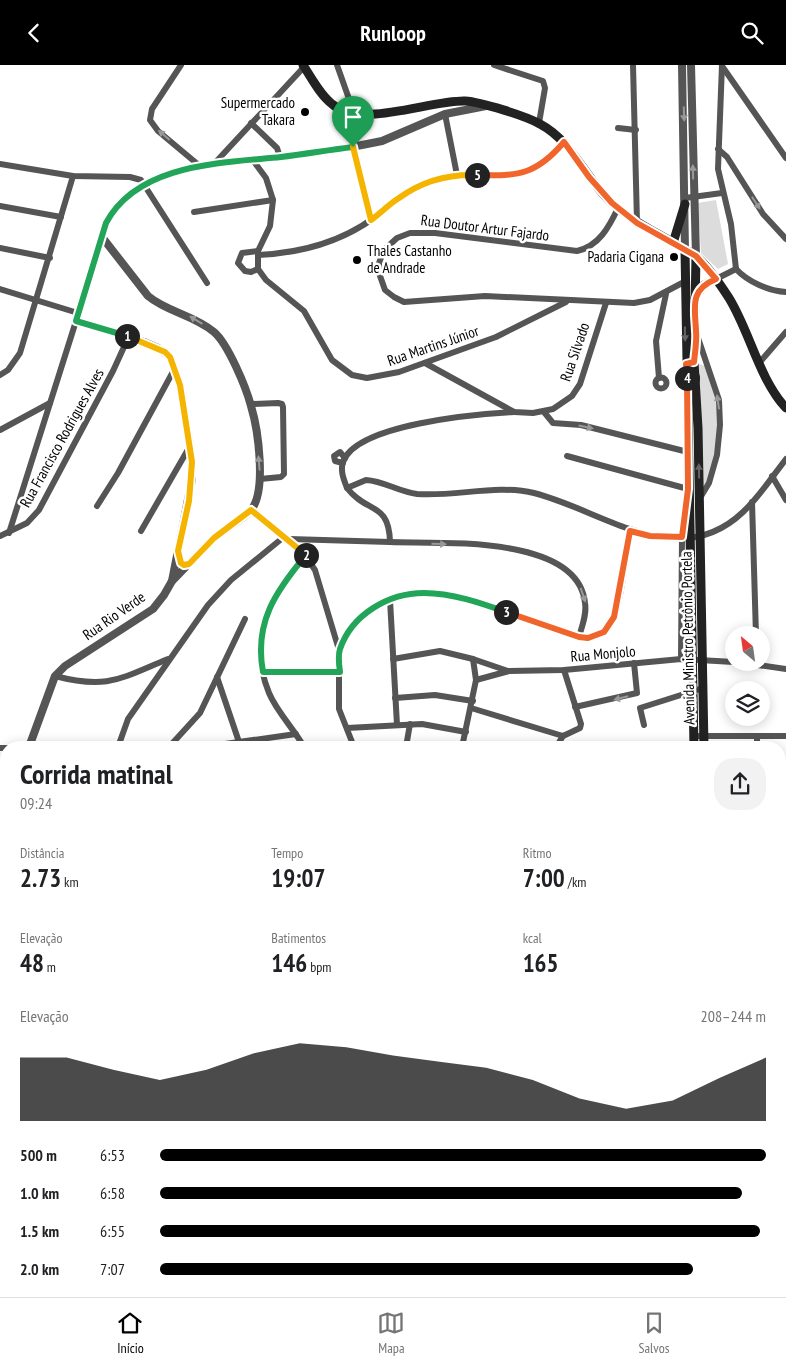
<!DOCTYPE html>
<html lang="pt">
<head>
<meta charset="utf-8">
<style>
  body { margin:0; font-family:"PT Sans Narrow",sans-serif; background:#f2f2f2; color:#202124; height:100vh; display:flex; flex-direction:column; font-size:19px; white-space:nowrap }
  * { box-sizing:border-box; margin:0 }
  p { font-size:16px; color:#757577 }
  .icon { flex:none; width:28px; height:28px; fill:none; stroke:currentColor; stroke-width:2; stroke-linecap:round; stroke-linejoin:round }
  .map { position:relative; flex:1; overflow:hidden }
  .details { position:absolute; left:0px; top:676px; width:786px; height:556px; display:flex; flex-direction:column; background:#fff; border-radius:20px 20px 0 0; box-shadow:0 2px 12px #0003 }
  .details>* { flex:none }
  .needle { width:32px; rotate:331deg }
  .buttons { position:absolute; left:725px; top:561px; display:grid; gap:10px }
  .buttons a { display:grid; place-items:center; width:45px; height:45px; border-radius:50%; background:#fff; box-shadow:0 2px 12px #0003; font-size:25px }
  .pin { position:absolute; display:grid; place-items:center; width:42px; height:42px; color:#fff; margin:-51px -21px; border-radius:50% 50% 50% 0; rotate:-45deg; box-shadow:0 0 5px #0007 }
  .pin .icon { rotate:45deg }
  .km { position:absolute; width:25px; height:25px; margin:-12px; border-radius:50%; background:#222; color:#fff; font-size:14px; line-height:25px; text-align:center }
  .round { display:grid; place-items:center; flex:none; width:52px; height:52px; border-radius:20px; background:#f2f2f2 }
  .overview { display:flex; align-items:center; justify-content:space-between; height:85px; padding:0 20px }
  h1 { font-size:28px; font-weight:700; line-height:38px }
  .figures { display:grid; grid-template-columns:repeat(3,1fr); gap:8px; height:85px; padding:5px 20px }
  .figures div { display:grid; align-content:center }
  .figures b { font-size:25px; font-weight:700 }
  .figures small { font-size:14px; font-weight:400 }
  .figures p { font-size:14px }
  .chart { height:140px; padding:10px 20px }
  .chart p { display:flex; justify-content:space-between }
  .chart svg { width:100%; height:90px; margin-top:5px; fill:#000; opacity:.7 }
  ul { padding:0 20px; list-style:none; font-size:16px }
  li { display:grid; grid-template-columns:80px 60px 1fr; align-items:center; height:38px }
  li i { height:12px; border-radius:6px; background:#000 }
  header { display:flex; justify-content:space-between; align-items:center; height:65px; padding:0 20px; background:#000; color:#fff; font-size:22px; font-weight:700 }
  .tabs { display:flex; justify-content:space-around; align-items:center; height:70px; border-top:1px solid #e0e0e0; background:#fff; font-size:14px; color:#757577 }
  .tabs a { display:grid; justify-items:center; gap:2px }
  .tabs .active { color:#000 }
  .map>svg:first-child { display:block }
  .green { fill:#dcdcdc }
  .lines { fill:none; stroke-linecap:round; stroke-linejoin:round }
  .primary-casing { stroke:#dbdbdb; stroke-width:12 }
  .minor { stroke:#555; stroke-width:6 }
  .tertiary { stroke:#555; stroke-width:8 }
  .secondary { stroke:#222; stroke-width:9 }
  .primary { stroke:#000; stroke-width:10 }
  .oneway { fill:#999 }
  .oneway2 { fill:#646464 }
  .split-1-casing { stroke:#fff; stroke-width:10 }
  .split-2-casing { stroke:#fff; stroke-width:10 }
  .split-3-casing { stroke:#fff; stroke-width:10 }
  .split-4-casing { stroke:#fff; stroke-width:10 }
  .split-5-casing { stroke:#fff; stroke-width:10 }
  .split-6-casing { stroke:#fff; stroke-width:10 }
  .split-1 { stroke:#22a559; stroke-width:6 }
  .split-2 { stroke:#f5b400; stroke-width:6 }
  .split-3 { stroke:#22a559; stroke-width:6 }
  .split-4 { stroke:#f0652b; stroke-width:6 }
  .split-5 { stroke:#f0652b; stroke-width:6 }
  .split-6 { stroke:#f5b400; stroke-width:6 }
  .poi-dot { fill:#000; stroke:#fff; stroke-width:2 }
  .labels { text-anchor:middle; stroke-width:5; stroke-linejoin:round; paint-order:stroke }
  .poi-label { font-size:15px; fill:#000; stroke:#fff; text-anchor:end }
  .street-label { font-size:15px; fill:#000; stroke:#fff }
</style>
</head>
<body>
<header><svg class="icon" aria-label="back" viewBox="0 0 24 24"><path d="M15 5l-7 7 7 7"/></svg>Runloop<svg class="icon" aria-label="search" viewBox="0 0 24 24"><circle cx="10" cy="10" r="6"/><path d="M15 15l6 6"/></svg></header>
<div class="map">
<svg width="786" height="1232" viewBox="0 0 786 1232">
  <rect width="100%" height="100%" fill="#fff"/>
  <g class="green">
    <path d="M716,135L728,199L718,204L701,188L698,138Z"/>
    <path d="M694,297L705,301C710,312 718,326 719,337C722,372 715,403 699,434Z"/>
    <path d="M688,424L692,589L681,591L679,472L684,425Z"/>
  </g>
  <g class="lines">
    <defs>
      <g id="primary">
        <path d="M0,1085L6,1093"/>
        <path d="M0,1130L6,1136"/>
        <path d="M156,1226L167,1232"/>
        <path d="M216,1226L226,1232"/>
      </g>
    </defs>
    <use href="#primary" class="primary-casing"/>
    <g class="minor">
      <path d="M181,0L152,44L150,55L158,66L201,102"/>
      <path d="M337,0L354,48"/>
      <path d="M494,0L543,16L545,23L539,58"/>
      <path d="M633,0L637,157"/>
      <path d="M722,0L718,104L731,159L736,204"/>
      <path d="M722,1L786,93"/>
      <path d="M445,49L457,110"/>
      <path d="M251,58L277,83L280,92"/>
      <path d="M618,63L636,65"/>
      <path d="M353,82L371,155"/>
      <path d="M718,84L727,92L763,149L786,174"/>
      <path d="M252,94L266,113L273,135L270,161L258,186V204L266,215L304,246L332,295L352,310L367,313L399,307L496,272L566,237"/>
      <path d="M0,99L73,111L130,112L141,115L207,218"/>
      <path d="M213,100L304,2"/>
      <path d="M685,133L722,128"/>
      <path d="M0,141L61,152"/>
      <path d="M618,143C609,162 599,181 577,186L435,168H410L397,173L384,185L379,198V208L385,225L394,232L404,237L485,231L634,238L650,235L684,217"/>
      <path d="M194,147L273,135"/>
      <path d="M0,183L50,193"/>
      <path d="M258,186L242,188L238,198L245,206L251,207L258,204"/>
      <path d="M258,190C301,188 340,178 375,152C395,137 411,122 436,115C493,98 515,133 564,77"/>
      <path d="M736,204C748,217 769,226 786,227"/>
      <path d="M716,214L736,204"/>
      <path d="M0,224L78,248"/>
      <path d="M697,270L719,335L720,360L717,390L709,418L700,433"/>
      <path d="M760,297L786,267"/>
      <path d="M425,298L514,347L533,348L553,344L572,331L580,319L606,238"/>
      <path d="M0,310L8,305L20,288L73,111"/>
      <circle cx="661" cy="318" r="5.5"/>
      <path d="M659,313L656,276L666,229"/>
      <path d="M251,339L278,338L282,339L283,342L284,409L281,412L260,414"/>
      <path d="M544,347L553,358L581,360L688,387"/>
      <path d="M0,365L50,338"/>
      <path d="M567,391L688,424L682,472L681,594"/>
      <path d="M343,398L335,396L334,391L340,387L345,393"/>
      <path d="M772,411L786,435"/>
      <path d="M347,423C344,415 340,406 343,397C356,359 477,349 514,347"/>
      <path d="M752,437L756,570"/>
      <path d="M97,441L118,408L175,303"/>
      <path d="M251,445L300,483L315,505L339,585V644L354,682"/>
      <path d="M141,466L190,381"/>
      <path d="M9,468L76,256"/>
      <path d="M0,471L27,458L39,445L113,306L129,271"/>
      <path d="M289,474L390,477C389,436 367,449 347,423L366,415C384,416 399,427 417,429C455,432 497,419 534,428C602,445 678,509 743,447C759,432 772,412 786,394"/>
      <path d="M390,477C439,479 578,469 585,538C587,549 582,561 579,572"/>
      <path d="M390,535L397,660"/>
      <path d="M339,585C345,574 351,562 360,553C410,504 488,540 543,560C556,565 572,573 586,573C595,573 603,568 609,561C621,547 626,487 630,465"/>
      <path d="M393,594L440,586L473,594L508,606"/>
      <path d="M744,598L786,604"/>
      <path d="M263,607H339"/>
      <path d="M55,611C108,625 121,613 168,594"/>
      <path d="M217,612L239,677"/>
      <path d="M476,615L509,606L564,605L681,594L734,597"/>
      <path d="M395,633L435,630L473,636"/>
      <path d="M575,642L637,628L634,598"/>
      <path d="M471,643L563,671L580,663L581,659L564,605"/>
      <path d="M644,660L640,643L703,623"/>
      <path d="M347,663L422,659L466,667"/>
      <path d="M693,671H786"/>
      <path d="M757,671V682"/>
      <path d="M118,682L128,654L208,540L231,515L285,471"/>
      <path d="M169,682L200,648L245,554"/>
      <path d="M204,682L296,669"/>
      <path d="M304,682C294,664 277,647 269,628C246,572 271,531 306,489"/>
      <path d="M406,682L410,659"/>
      <path d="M462,682L476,615L473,594"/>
      <path d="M556,682L563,671"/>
      <path d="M0,683H6"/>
      <path d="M0,794L6,791"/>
      <path d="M0,851L6,853"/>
      <path d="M780,880L786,878"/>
      <path d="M780,900L786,924"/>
      <path d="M0,904L6,906"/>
      <path d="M0,964L6,966"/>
      <path d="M0,1022L6,1016"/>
      <path d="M780,1076L786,1082"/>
      <path d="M0,1081L6,1076"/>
      <path d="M0,1174L6,1177"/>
      <path d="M780,1184L786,1180"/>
      <path d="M780,1213L786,1219"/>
      <path d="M254,1226L263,1232"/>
      <path d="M330,1226L337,1232"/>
      <path d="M492,1226L495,1232"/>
      <path d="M647,1226L650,1232"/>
      <path d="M64,1232L66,1226"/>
      <path d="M110,1232L112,1226"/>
      <path d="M317,1232L324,1226"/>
      <path d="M452,1232L472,1226"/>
      <path d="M611,1232L622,1226"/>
      <path d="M704,1232L714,1226"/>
    </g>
    <g class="tertiary">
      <path d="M682,0L685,185"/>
      <path d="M691,0L696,191"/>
      <path d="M102,172L148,231C167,247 194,250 214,267C228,279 246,322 251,341C258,364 267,426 251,445C241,456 226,463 215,472C200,486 186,502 172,516"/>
      <path d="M29,682L55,611L65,601L153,544L164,530L172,516L192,414L190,381L180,319L170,292L158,283L144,277L76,256L106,158C137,98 222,98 280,92C309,89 338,85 367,79L382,76L445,49L486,41"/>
      <path d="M0,739L6,732"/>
    </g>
    <g class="secondary">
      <path d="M303,0C311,12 320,30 332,39C361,64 429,35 465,36C481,37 526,51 540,59C570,75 583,107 605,131C625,153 652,165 677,180C683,184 691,187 696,191C709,202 720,219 729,233C750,267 759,314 786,343"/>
      <path d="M673,178L685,139"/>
      <path d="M685,185L694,682"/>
      <path d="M696,191L694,297L698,363L704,682"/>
      <path d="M695,233L704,220L716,214"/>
      <path d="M591,1232L594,1226"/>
      <path d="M602,1232L605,1226"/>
    </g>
    <use href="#primary" class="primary"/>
  </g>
  <defs><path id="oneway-solid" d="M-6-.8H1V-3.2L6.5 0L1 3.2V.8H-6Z" transform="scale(1.25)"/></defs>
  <g class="oneway">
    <use href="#oneway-solid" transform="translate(684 49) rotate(88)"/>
    <use href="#oneway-solid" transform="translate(164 70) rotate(-139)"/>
    <use href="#oneway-solid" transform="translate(693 107) rotate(-91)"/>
    <use href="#oneway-solid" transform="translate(756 138) rotate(57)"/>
    <use href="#oneway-solid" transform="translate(196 255) rotate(-149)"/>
    <use href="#oneway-solid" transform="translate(718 337) rotate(-98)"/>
    <use href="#oneway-solid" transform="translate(586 362) rotate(12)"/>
    <use href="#oneway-solid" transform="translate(259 398) rotate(-95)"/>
    <use href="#oneway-solid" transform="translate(439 479) rotate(1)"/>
    <use href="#oneway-solid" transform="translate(583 530) rotate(71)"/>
    <use href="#oneway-solid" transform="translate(621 633) rotate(166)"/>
  </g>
  <g class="oneway2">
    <use href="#oneway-solid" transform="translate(685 269) rotate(89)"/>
    <use href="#oneway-solid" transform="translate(699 406) rotate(-91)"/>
  </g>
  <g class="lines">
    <defs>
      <path id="split-1" d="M127,271L76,256L106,158C138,98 223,98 281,92C305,89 329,85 353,82"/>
      <path id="split-2" d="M127,271L165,287L170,292L180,320L192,397L189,436L178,486L181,498L184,500L189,499L214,473L251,445L306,490"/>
      <path id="split-3" d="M306,490C275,527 254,558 263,607H340C339,600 338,590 340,584C352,549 389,528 424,528C452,528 481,538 506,547"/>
      <path id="split-4" d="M506,547L579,572L588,573L604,567L614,552L630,466L650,471L682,472L688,424L687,313"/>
      <path id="split-5" d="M477,110C518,112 537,109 564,77L589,112L612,138L637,158L696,191L716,214C689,225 695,242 696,266C697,276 695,287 694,297L686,299L687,313"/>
      <path id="split-6" d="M353,82L371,155C381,148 389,139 399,133C422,116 449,109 477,110"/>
    </defs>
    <use href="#split-1" class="split-1-casing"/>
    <use href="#split-2" class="split-2-casing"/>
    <use href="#split-3" class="split-3-casing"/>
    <use href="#split-4" class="split-4-casing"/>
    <use href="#split-5" class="split-5-casing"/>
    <use href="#split-6" class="split-6-casing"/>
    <use href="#split-1" class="split-1"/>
    <use href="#split-2" class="split-2"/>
    <use href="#split-3" class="split-3"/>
    <use href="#split-4" class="split-4"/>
    <use href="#split-5" class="split-5"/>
    <use href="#split-6" class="split-6"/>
  </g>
  <g class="poi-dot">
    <circle cx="305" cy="47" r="5"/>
    <circle cx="674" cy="192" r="5"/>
    <circle cx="357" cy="195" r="5"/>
  </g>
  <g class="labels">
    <g class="poi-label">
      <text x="295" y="43">Supermercado<tspan x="295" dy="17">Takara</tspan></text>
      <text x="367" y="191" text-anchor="start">Thales Castanho<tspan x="367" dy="17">de Andrade</tspan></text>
      <text x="664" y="197">Padaria Cigana</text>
    </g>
    <g class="street-label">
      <text transform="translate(485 163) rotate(7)" y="5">Rua Doutor Artur Fajardo</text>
      <text transform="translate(433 281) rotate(-19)" y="5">Rua Martins Júnior</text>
      <text transform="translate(575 287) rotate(-71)" y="5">Rua Silvado</text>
      <text transform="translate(62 373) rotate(-61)" y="5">Rua Francisco Rodrigues Alves</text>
      <text transform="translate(114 551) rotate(-35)" y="5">Rua Rio Verde</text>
      <text transform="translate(688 573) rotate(-91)" y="5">Avenida Ministro Petrônio Portela</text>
      <text transform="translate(603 589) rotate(-5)" y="5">Rua Monjolo</text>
    </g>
  </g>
</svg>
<div class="buttons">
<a><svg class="needle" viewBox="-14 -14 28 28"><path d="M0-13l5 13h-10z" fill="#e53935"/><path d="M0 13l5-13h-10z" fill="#757577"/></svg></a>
<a><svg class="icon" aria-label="layers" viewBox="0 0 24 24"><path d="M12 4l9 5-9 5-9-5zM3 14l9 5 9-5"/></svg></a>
</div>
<div class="pin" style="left:353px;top:82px;background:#1e9e55"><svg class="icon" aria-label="arrive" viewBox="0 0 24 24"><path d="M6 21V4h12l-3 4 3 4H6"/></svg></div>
<b class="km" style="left:127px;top:271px">1</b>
<b class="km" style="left:306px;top:490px">2</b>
<b class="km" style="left:506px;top:547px">3</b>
<b class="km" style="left:687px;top:313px">4</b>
<b class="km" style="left:477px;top:110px">5</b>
<section class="details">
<div class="overview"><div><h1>Corrida matinal</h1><p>09:24</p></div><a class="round"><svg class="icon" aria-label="share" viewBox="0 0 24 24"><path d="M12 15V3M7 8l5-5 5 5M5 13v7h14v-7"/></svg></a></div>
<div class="figures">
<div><p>Distância</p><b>2.73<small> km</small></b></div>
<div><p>Tempo</p><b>19:07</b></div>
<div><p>Ritmo</p><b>7:00<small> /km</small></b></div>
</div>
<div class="figures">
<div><p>Elevação</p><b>48<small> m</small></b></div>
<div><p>Batimentos</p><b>146<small> bpm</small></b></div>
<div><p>kcal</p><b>165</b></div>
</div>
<div class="chart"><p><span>Elevação</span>208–244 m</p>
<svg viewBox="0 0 160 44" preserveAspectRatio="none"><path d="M0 44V13L10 13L20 19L30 24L40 19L50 11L60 6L70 8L80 12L90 15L100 18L110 24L120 33L130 38L140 34L150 23L160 13V44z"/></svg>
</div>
<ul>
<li><b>500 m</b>6:53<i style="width:100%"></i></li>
<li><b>1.0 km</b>6:58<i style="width:96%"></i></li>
<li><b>1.5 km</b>6:55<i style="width:99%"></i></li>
<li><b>2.0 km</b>7:07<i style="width:88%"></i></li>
</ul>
</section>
</div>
<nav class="tabs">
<a class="active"><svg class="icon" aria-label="home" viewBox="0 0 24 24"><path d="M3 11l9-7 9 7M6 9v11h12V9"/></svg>Início</a>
<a><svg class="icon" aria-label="map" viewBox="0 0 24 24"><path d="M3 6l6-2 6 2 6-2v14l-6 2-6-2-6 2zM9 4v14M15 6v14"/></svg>Mapa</a>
<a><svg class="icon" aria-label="saved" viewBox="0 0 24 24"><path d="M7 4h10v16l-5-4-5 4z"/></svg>Salvos</a>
</nav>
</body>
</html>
